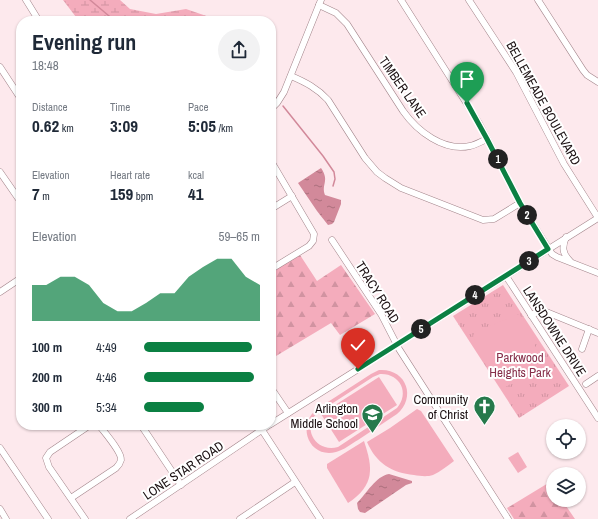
<!DOCTYPE html>
<html lang="en">
<head>
<meta charset="utf-8">
<style>
  body { margin:0; font-family:"Archivo Narrow",sans-serif; background:#f2f2f3; color:#1f2937; height:100vh; display:flex; flex-direction:column; font-size:15px; white-space:nowrap }
  * { box-sizing:border-box; margin:0 }
  p { font-size:13px; color:#747a83 }
  .icon { flex:none; width:22px; height:22px; fill:none; stroke:currentColor; stroke-width:2; stroke-linecap:round; stroke-linejoin:round }
  .map { position:relative; flex:1; overflow:hidden }
  .side { position:absolute; left:16px; top:16px; width:260px; height:414px; display:flex; flex-direction:column; background:#fff; border-radius:16px; box-shadow:0 1px 3px #0004 }
  .side>* { flex:none }
  .tools { position:absolute; left:546px; top:419px; display:grid; gap:8px }
  .tools a { display:grid; place-items:center; width:40px; height:40px; border-radius:50%; background:#fff; box-shadow:0 1px 3px #0004; font-size:20px }
  .pin { position:absolute; display:grid; place-items:center; width:34px; height:34px; color:#fff; margin:-41px -17px; border-radius:50% 50% 50% 0; rotate:-45deg; box-shadow:0 0 4px #0007 }
  .pin .icon { rotate:45deg }
  .km { position:absolute; width:20px; height:20px; margin:-10px; border-radius:50%; background:#222; color:#fff; font-size:11px; line-height:20px; text-align:center }
  .round { display:grid; place-items:center; flex:none; width:42px; height:42px; border-radius:21px; background:#f2f2f3 }
  .headline { display:flex; align-items:center; justify-content:space-between; height:68px; padding:0 16px }
  h1 { font-size:22px; font-weight:700; line-height:30px }
  .figures { display:grid; grid-template-columns:repeat(3,1fr); gap:6px; height:68px; padding:4px 16px }
  .figures div { display:grid; align-content:center }
  .figures b { font-size:17px; font-weight:700 }
  .figures small { font-size:11px; font-weight:400 }
  .figures p { font-size:11px }
  .chart { height:112px; padding:8px 16px }
  .chart p { display:flex; justify-content:space-between }
  .chart svg { width:100%; height:72px; margin-top:4px; fill:#0b8043; opacity:.7 }
  ul { padding:0 16px; list-style:none; font-size:13px }
  li { display:grid; grid-template-columns:64px 48px 1fr; align-items:center; height:30px }
  li i { height:10px; border-radius:5px; background:#0b8043 }
  .map>svg:first-child { display:block }
  .grass { fill:url(#grass-tufts) }
  .forest { fill:url(#forest-firs) }
  .wetland { fill:url(#wetland-marsh) }
  .pitch { fill:#f4acbc; fill-rule:evenodd }
  .water { fill:url(#water-ripples) }
  .lines { fill:none; stroke-linecap:round; stroke-linejoin:round }
  .stream { stroke:#d2899a; stroke-width:1.5 }
  .minor-casing { stroke:#a3858b; stroke-width:7 }
  .minor { stroke:#fff; stroke-width:6 }
  .route-casing { stroke:#fff; stroke-width:8 }
  .route { stroke:#0b8043; stroke-width:5 }
  .labels { text-anchor:middle; stroke-width:4; stroke-linejoin:round; paint-order:stroke }
  .street-label { font-size:13px; fill:#1b1012; stroke:#fff }
  .park-label { font-size:13px; fill:#87304b; stroke:#fff }
  .poi-label { font-size:13px; fill:#1b1012; stroke:#fff; text-anchor:end }
</style>
</head>
<body>
<div class="map">
<svg width="598" height="519" viewBox="0 0 598 519">
  <defs>
    <pattern id="grass-tufts" width="24" height="20" patternUnits="userSpaceOnUse"><rect width="24" height="20" fill="#f4acbc"/><path d="M3 7l-1-3M5 7V3M7 7l1-3M15 17l-1-3M17 17v-4M19 17l1-3" fill="none" stroke="#d193a1"/></pattern>
    <pattern id="forest-firs" width="22" height="20" patternUnits="userSpaceOnUse"><rect width="22" height="20" fill="#f4acbc"/><path d="M5 1l3.5 6h-7zM16 11l3.5 6h-7z" fill="#d193a1"/></pattern>
    <pattern id="wetland-marsh" width="20" height="14" patternUnits="userSpaceOnUse"><rect width="20" height="14" fill="#f4acbc"/><path d="M1 5h8M5 5V1M11 12h8M15 12V8" fill="none" stroke="#d193a1"/></pattern>
    <pattern id="water-ripples" width="26" height="14" patternUnits="userSpaceOnUse"><rect width="26" height="14" fill="#d2899a"/><path d="M2 4q2-2 4 0t4 0M15 11q2-2 4 0t4 0" fill="none" stroke="#aa6f7c"/></pattern>
  </defs>
  <rect width="100%" height="100%" fill="#fde9ed"/>
  <path class="grass" d="M503,285L569,386L519,418L453,316Z"/>
  <g class="forest">
    <path d="M300,255L317,281L341,265L375,314L340,335L331,323L271,359V336L276,332L271,323V272Z"/>
    <path d="M550,482L553,486V500H562L575,519H514L507,508Z"/>
  </g>
  <path class="wetland" d="M63,0H120L130,9L156,14L186,9L221,21H79Z"/>
  <g class="pitch">
    <path d="M519,314C525,323 536,335 535,346L545,362L524,374L523,373L517,380L502,389L482,359L473,336L475,332Z"/>
    <path d="M379,370C406,368 417,397 397,414C384,423 371,431 358,440C351,444 344,450 336,452C309,459 296,425 317,409L371,374ZM380,374C400,373 410,393 397,408L338,447C317,453 302,430 316,414L373,377Z"/>
    <path d="M379,377L397,405L339,442L321,414Z"/>
    <path d="M417,409L421,411L454,461C447,466 440,472 433,475C427,477 420,476 414,475C392,473 376,463 367,442L390,428Z"/>
    <path d="M364,441C373,468 375,485 348,503L327,468V464Z"/>
    <path d="M518,452L527,467L518,473L508,458Z"/>
  </g>
  <g class="water">
    <path d="M321,168C330,181 321,184 325,195L341,200V204L334,222L332,224L328,225L317,211L298,183Z"/>
    <path d="M389,474L412,481V483L406,485L365,513L360,512L358,509L357,503C366,494 376,476 389,474Z"/>
  </g>
  <g class="lines">
    <g class="stream">
      <path d="M90,0L115,21"/>
      <path d="M271,93L276,98"/>
      <path d="M283,106L323,156L334,172L335,179L333,186"/>
    </g>
    <defs>
      <g id="minor">
        <path d="M26,0L39,21"/>
        <path d="M401,0L479,123L520,203L552,254L557,257L598,273"/>
        <path d="M469,0L516,72L564,164L598,218"/>
        <path d="M538,0L583,70L587,75L598,82"/>
        <path d="M319,5L336,13L347,24L403,111C417,131 444,152 470,146C476,145 482,141 487,139"/>
        <path d="M0,67L21,99"/>
        <path d="M291,76C305,82 317,88 328,100L365,158L377,172L385,178L401,188L483,220L494,219L520,203"/>
        <path d="M271,109L277,103L284,92L321,0"/>
        <path d="M271,161L314,234L313,241L309,246L273,268"/>
        <path d="M0,172L18,198L21,201"/>
        <path d="M271,209L292,196"/>
        <path d="M566,237C562,247 562,253 570,261"/>
        <path d="M332,240L381,314L399,349L508,519"/>
        <path d="M506,276L598,418"/>
        <path d="M0,292L21,278"/>
        <path d="M531,315L540,311H544L598,333"/>
        <path d="M582,349L589,329"/>
        <path d="M586,384L598,376"/>
        <path d="M271,388L288,413"/>
        <path d="M271,424L598,218"/>
        <path d="M141,425L181,485"/>
        <path d="M262,430L320,519"/>
        <path d="M0,448L48,519"/>
        <path d="M71,498L116,468C118,466 120,464 121,460C122,452 104,432 99,425"/>
        <path d="M0,509L6,519"/>
        <path d="M85,519L49,467L46,458L50,452L90,425"/>
        <path d="M130,519L269,425"/>
        <path d="M240,519L295,482"/>
      </g>
    </defs>
    <use href="#minor" class="minor-casing"/>
    <use href="#minor" class="minor"/>
  </g>
  <g class="lines">
    <defs>
      <path id="route" d="M358,369L548,249L520,203L487,139L467,103"/>
    </defs>
    <use href="#route" class="route-casing"/>
    <use href="#route" class="route"/>
  </g>
  <defs>
    <symbol id="church-pin" viewBox="-11 -11 22 30"><path d="M0 17L-7.5 6A9.5 9.5 0 1 1 7.5 6Z" fill="#26794b" stroke="#fff"/><path d="M-1.2-6h2.4v3.5h3.3v2.4h-3.3V6h-2.4V-.1h-3.3v-2.4h3.3Z" fill="#fff"/></symbol>
    <symbol id="school-pin" viewBox="-11 -11 22 30"><path d="M0 17L-7.5 6A9.5 9.5 0 1 1 7.5 6Z" fill="#26794b" stroke="#fff"/><path d="M0-5L7-2L0 1L-7-2ZM-4 1L0 2.5L4 1V4Q0 6-4 4Z" fill="#fff"/></symbol>
  </defs>
  <g fill-rule="evenodd">
    <use href="#church-pin" x="472" y="394" width="25" height="34"/>
    <use href="#school-pin" x="360" y="402" width="25" height="34"/>
  </g>
  <g class="labels">
    <g class="street-label">
      <text transform="translate(403 87) rotate(55)" y="5">TIMBER LANE</text>
      <text transform="translate(544 103) rotate(61)" y="5">BELLEMEADE BOULEVARD</text>
      <text transform="translate(378 292) rotate(58)" y="5">TRACY ROAD</text>
      <text transform="translate(555 331) rotate(57)" y="5">LANSDOWNE DRIVE</text>
      <text transform="translate(183 470) rotate(-34)" y="5">LONE STAR ROAD</text>
    </g>
    <g class="park-label">
      <text x="520" y="362">Parkwood<tspan x="520" dy="15">Heights Park</tspan></text>
    </g>
    <g class="poi-label">
      <text x="468" y="404">Community<tspan x="468" dy="15">of Christ</tspan></text>
      <text x="358" y="413">Arlington<tspan x="358" dy="15">Middle School</tspan></text>
    </g>
  </g>
</svg>
<div class="tools">
<a><svg class="icon" aria-label="locate" viewBox="0 0 24 24"><circle cx="12" cy="12" r="6"/><path d="M12 2v4M12 18v4M2 12h4M18 12h4"/></svg></a>
<a><svg class="icon" aria-label="layers" viewBox="0 0 24 24"><path d="M12 4l9 5-9 5-9-5zM3 14l9 5 9-5"/></svg></a>
</div>
<div class="pin" style="left:467px;top:103px;background:#1e9e55"><svg class="icon" aria-label="arrive" viewBox="0 0 24 24"><path d="M6 21V4h12l-3 4 3 4H6"/></svg></div>
<div class="pin" style="left:358px;top:369px;background:#d93025"><svg class="icon" aria-label="check" viewBox="0 0 24 24"><path d="M5 12l5 5 9-10"/></svg></div>
<b class="km" style="left:498px;top:159px">1</b>
<b class="km" style="left:527px;top:215px">2</b>
<b class="km" style="left:529px;top:261px">3</b>
<b class="km" style="left:475px;top:295px">4</b>
<b class="km" style="left:421px;top:329px">5</b>
<section class="side">
<div class="headline"><div><h1>Evening run</h1><p>18:48</p></div><a class="round"><svg class="icon" aria-label="share" viewBox="0 0 24 24"><path d="M12 15V3M7 8l5-5 5 5M5 13v7h14v-7"/></svg></a></div>
<div class="figures">
<div><p>Distance</p><b>0.62<small> km</small></b></div>
<div><p>Time</p><b>3:09</b></div>
<div><p>Pace</p><b>5:05<small> /km</small></b></div>
</div>
<div class="figures">
<div><p>Elevation</p><b>7<small> m</small></b></div>
<div><p>Heart rate</p><b>159<small> bpm</small></b></div>
<div><p>kcal</p><b>41</b></div>
</div>
<div class="chart"><p><span>Elevation</span>59–65 m</p>
<svg viewBox="0 0 160 44" preserveAspectRatio="none"><path d="M0 44V22L10 22L20 17L30 17L40 22L50 33L60 38L70 38L80 33L90 27L100 27L110 17L120 11L130 6L140 6L150 17L160 22V44z"/></svg>
</div>
<ul>
<li><b>100 m</b>4:49<i style="width:93%"></i></li>
<li><b>200 m</b>4:46<i style="width:95%"></i></li>
<li><b>300 m</b>5:34<i style="width:52%"></i></li>
</ul>
</section>
</div>
</body>
</html>
